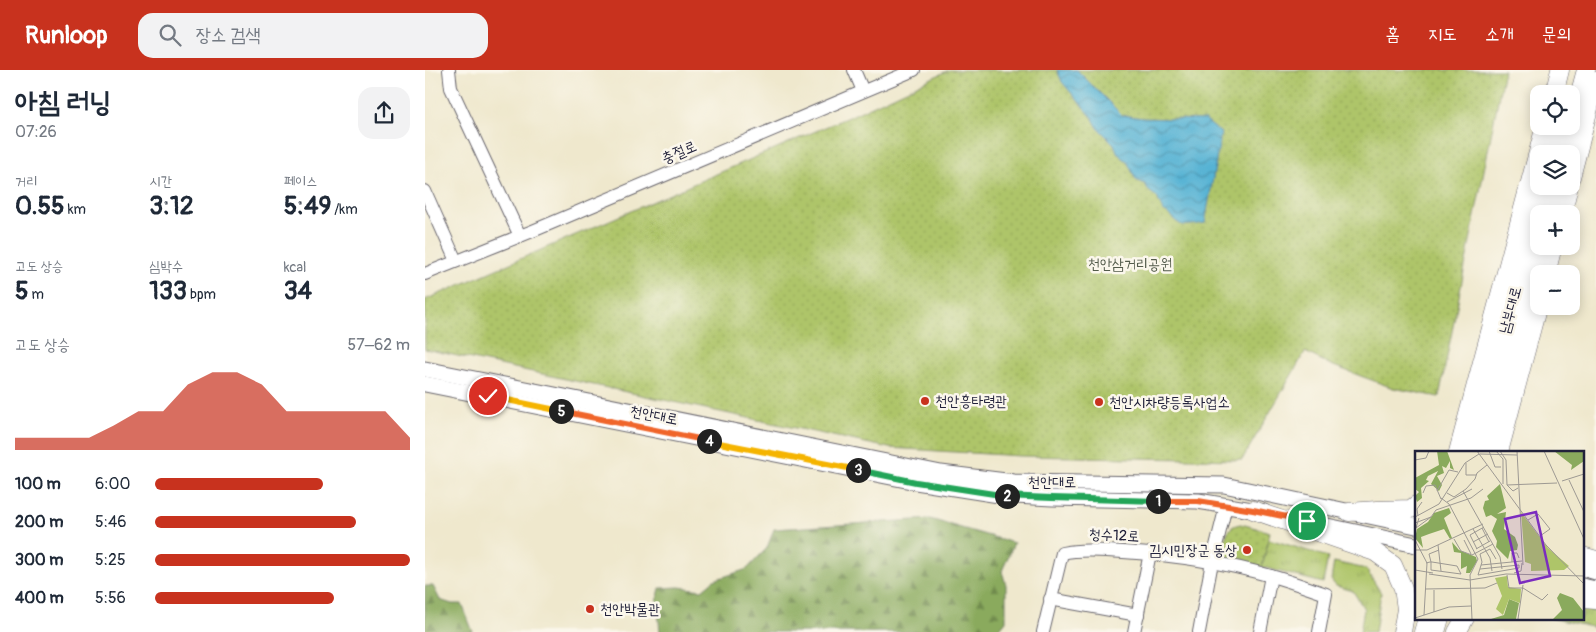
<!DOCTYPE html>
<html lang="ko">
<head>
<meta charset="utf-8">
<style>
  body { margin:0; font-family:Pangolin,"Poor Story",sans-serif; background:#f2f2f3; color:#1f2937; height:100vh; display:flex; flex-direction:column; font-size:19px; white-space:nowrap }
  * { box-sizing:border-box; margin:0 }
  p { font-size:16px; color:#747a83 }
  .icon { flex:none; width:28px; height:28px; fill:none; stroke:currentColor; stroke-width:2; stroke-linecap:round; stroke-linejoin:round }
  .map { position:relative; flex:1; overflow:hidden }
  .details { display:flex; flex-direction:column; background:#fff; width:425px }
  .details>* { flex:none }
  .controls { position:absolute; left:1105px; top:15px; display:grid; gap:10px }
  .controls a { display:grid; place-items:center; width:50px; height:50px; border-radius:10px; background:#fff; box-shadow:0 2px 12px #0003; font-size:25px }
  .pin { position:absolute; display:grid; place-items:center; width:42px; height:42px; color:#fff; margin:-21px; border:2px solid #fff; border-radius:50%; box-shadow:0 1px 5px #0007 }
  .km { position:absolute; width:25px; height:25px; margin:-12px; border-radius:50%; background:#222; color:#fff; font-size:14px; line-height:25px; text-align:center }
  .round { display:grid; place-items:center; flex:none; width:52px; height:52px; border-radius:15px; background:#f2f2f3 }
  .headline { display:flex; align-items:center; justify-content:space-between; height:85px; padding:0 15px }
  h1 { font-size:28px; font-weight:700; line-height:38px }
  .stats { display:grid; grid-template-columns:repeat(3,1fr); gap:8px; height:85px; padding:5px 15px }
  .stats div { display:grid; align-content:center }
  .stats b { font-size:25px; font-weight:700 }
  .stats small { font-size:14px; font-weight:400 }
  .stats p { font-size:14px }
  .chart { height:140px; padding:10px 15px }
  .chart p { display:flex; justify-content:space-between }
  .chart svg { width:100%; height:90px; margin-top:5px; fill:#c8321e; opacity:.7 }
  ul { padding:0 15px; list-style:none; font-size:16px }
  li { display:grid; grid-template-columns:80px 60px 1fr; align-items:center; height:38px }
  li i { height:12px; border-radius:6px; background:#c8321e }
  header { display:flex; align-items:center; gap:30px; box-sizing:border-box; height:70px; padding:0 25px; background:#c8321e; color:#fff }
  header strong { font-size:24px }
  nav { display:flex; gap:28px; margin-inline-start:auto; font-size:18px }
  .search { width:350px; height:45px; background:#f2f2f3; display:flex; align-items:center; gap:12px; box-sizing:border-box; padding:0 18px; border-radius:15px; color:#747a83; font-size:19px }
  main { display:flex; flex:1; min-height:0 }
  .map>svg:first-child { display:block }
  .grass { fill:url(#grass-tufts); stroke:#687452 }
  .forest { fill:url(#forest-firs); stroke:#56664c }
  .park { fill:url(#park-dots); stroke:#687452 }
  .water { fill:url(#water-waves); stroke:#3c6a88 }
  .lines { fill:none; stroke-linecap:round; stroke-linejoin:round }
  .minor-casing { stroke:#6a676e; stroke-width:14 }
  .major-casing { stroke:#6a676e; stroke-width:17 }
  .highway-casing { stroke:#6a676e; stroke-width:19 }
  .minor { stroke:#fff; stroke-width:12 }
  .major { stroke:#fff; stroke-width:15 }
  .highway { stroke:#fff; stroke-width:18 }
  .split-1-casing { stroke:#fff; stroke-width:10 }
  .split-2-casing { stroke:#fff; stroke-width:10 }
  .split-3-casing { stroke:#fff; stroke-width:10 }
  .split-4-casing { stroke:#fff; stroke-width:10 }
  .split-5-casing { stroke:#fff; stroke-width:10 }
  .split-6-casing { stroke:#fff; stroke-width:10 }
  .split-1 { stroke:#f0652b; stroke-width:6 }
  .split-2 { stroke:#22a559; stroke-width:6 }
  .split-3 { stroke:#22a559; stroke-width:6 }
  .split-4 { stroke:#f5b400; stroke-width:6 }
  .split-5 { stroke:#f0652b; stroke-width:6 }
  .split-6 { stroke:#f5b400; stroke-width:6 }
  .poi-dot { fill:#c8321e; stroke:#fbf7ec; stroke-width:2 }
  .labels { text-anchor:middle; stroke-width:5; stroke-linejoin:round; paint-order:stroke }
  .street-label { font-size:15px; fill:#22223b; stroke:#fbf7ec }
  .park-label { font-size:15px; fill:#535b4b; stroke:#fbf7ec }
  .poi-label { font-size:15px; fill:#22223b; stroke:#fbf7ec; text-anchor:start }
  .inset-road { fill:none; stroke:#9d9993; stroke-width:1 }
  .view { fill:#7b2cbf; fill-opacity:0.15; stroke:#7b2cbf; stroke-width:2.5 }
  .inset-edge { fill:none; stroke:#22223b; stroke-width:2.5 }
</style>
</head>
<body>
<header>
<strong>Runloop</strong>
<div class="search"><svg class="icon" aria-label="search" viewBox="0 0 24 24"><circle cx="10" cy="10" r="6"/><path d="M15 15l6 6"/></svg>장소 검색</div>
<nav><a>홈</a><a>지도</a><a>소개</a><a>문의</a></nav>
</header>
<main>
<section class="details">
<div class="headline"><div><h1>아침 러닝</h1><p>07:26</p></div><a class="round"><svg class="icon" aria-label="share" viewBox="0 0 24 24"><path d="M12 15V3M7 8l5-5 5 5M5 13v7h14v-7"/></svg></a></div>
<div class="stats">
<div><p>거리</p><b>0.55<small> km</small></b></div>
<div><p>시간</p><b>3:12</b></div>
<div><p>페이스</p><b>5:49<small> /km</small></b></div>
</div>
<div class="stats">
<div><p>고도 상승</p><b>5<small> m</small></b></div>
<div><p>심박수</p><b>133<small> bpm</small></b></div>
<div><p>kcal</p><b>34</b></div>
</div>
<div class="chart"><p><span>고도 상승</span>57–62 m</p>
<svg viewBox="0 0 160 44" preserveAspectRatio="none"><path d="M0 44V38L10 38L20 38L30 38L40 32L50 25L60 25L70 12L80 6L90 6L100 12L110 25L120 25L130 25L140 25L150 25L160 38V44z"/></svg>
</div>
<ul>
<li><b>100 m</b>6:00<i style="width:66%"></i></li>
<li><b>200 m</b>5:46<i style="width:79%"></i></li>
<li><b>300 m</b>5:25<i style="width:100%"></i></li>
<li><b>400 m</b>5:56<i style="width:70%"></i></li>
</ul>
</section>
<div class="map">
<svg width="1171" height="562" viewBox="0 0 1171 562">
  <defs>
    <pattern id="grass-tufts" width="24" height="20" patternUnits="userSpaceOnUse" patternTransform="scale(1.25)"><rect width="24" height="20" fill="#aec569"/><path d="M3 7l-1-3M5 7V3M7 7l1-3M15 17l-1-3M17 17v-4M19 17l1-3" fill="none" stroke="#95a95c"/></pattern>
    <pattern id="forest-firs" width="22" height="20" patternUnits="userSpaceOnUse" patternTransform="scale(1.25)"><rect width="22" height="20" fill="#8aaa5d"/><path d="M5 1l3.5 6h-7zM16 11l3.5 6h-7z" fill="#708a4e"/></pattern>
    <pattern id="park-dots" width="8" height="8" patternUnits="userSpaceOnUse" patternTransform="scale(1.25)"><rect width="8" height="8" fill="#aec569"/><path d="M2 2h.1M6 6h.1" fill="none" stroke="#95a95c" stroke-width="1.8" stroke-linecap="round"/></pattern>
    <pattern id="water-waves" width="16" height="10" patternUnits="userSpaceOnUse" patternTransform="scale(1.25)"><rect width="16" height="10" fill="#56b3d4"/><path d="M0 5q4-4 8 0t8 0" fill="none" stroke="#4791ad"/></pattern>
  </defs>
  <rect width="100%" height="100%" fill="#fbf7ec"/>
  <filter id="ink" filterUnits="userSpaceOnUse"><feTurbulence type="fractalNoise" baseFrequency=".02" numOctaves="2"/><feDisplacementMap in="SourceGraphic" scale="10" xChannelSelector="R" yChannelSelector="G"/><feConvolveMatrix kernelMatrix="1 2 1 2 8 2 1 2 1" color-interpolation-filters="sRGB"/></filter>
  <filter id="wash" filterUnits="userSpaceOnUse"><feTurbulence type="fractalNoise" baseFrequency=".0096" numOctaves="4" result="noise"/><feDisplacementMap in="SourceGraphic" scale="20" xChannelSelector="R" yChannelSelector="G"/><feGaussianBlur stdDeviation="1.12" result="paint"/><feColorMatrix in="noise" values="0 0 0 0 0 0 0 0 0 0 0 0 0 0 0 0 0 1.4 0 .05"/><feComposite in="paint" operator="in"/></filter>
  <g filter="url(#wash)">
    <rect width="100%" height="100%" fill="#efe8cd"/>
    <g class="grass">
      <path d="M844,469L903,487L898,513L837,497Z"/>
      <path d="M909,492L941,499L956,523L950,562H935L939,539L928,521L911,516L906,510Z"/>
      <path d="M1157,539L1171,542V558L1126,548H1157Z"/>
    </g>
    <g class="forest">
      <path d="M505,449L589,473L577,501L581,515V551L572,562H235L232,531L235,518L254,517L277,520L289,510L322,499L342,478L349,459Z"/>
      <path d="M0,516H8L15,530L27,534H37L48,562H0Z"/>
    </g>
    <g class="park">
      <path d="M524,0H1079L1014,327L968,318L906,295L880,282L817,390L595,386L464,378L0,279V230L428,45Z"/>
      <path d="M816,454L845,462L837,497L801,487L798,482C800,469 800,456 816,454Z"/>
    </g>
    <path class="water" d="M632,0H652L697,45L718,48L780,50L796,63L780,153C773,154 760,157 755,154C748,150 745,144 738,141L732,127L724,121L720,114L711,110L702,91L693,84L689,74L673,58L667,47L637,12Z"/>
  </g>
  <g filter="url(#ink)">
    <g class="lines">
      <defs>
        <g id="minor">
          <path d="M24,0L26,18L95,166"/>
          <path d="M429,0L438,21"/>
          <path d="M0,121L31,191"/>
          <path d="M0,204L110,160L489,0"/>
          <path d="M625,529L713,545"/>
          <path d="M618,562L637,483C657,479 678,481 698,482C748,485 798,492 846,506C865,511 883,518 901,524L894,562"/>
          <path d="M709,562L725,483"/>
          <path d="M774,562L787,492L801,436"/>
          <path d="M835,562L846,506"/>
        </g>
        <g id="major">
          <path d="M0,299L516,403L589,412L799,415L991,456"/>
          <path d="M0,314L491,412L574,425L627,428L773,431L839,442"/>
          <path d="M879,451L991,475"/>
          <path d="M1157,498L1171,502"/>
          <path d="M1157,516L1171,519"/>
        </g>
        <g id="highway">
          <path d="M1129,24L1135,0"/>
          <path d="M1146,55L1161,0"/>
          <path d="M1126,84L1133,56"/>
          <path d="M1139,84L1146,56"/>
          <path d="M1146,107L1171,11"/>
          <path d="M1123,144L1130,116"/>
          <path d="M1137,144L1144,116"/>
          <path d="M1121,204L1128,176"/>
          <path d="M1033,382L1120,56"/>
          <path d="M1047,382L1117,116"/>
          <path d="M1060,382L1114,176"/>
          <path d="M1074,382L1114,231"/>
          <path d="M828,440L950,482L968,495L978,518L981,539L977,562"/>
          <path d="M924,442L952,440L986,439L991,435"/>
          <path d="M1157,486L1171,490"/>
          <path d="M1157,529L1171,530"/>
          <path d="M998,562L1002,548"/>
          <path d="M1011,562L1015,548"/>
          <path d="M1032,562L1040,548"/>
        </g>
      </defs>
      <use href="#minor" class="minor-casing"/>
      <use href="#major" class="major-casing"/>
      <use href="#highway" class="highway-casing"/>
      <use href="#minor" class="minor"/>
      <use href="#major" class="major"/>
      <use href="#highway" class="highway"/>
    </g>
  </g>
  <g class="lines" filter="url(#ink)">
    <defs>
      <path id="split-1" d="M733,431H773L828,440L882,451"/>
      <path id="split-2" d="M582,426L627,428L733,431"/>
      <path id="split-3" d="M433,400L491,412L582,426"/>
      <path id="split-4" d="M284,371L433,400"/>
      <path id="split-5" d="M136,341L284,371"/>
      <path id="split-6" d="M63,326L136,341"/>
    </defs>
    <use href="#split-1" class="split-1-casing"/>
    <use href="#split-2" class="split-2-casing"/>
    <use href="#split-3" class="split-3-casing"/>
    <use href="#split-4" class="split-4-casing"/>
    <use href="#split-5" class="split-5-casing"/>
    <use href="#split-6" class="split-6-casing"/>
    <use href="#split-1" class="split-1"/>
    <use href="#split-2" class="split-2"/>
    <use href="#split-3" class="split-3"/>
    <use href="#split-4" class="split-4"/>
    <use href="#split-5" class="split-5"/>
    <use href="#split-6" class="split-6"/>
  </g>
  <g class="poi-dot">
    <circle cx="500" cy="331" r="5"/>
    <circle cx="674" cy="332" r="5"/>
    <circle cx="822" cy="480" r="5"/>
    <circle cx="165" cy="539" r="5"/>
  </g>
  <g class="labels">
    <g class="street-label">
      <text transform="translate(254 82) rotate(-23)" y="5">충절로</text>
      <text transform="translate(1085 240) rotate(-75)" y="5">남부대로</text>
      <text transform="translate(229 345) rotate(11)" y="5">천안대로</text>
      <text x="627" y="417">천안대로</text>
      <text transform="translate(689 465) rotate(3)" y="5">청수12로</text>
    </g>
    <g class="park-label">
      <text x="705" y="199">천안삼거리공원</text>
    </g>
    <g class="poi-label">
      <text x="510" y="336">천안흥타령관</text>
      <text x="684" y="337">천안시차량등록사업소</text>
      <text x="812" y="485" text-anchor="end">김시민장군 동상</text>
      <text x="175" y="544">천안박물관</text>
    </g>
  </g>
  <g transform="translate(990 381)">
    <rect width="169" height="169" fill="#efe8cd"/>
    <path d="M22,0H32L39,19L35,17V10L31,17L27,15L29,22L22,25L27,34L24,40L16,33L23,20L13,25L11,29L14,30L6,37L7,47L2,51L0,45L4,41L0,38V27L24,14ZM139,0H169V10L156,19L157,14ZM85,33L91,57L82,63L91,61L89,78L100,86L103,94L102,99L95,100L93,108L81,96L82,90L77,80L82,68L76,64L71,66L68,57L70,50L74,49L72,45ZM34,57L36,62L29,67L37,87L35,88L29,78L14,83L6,86L8,97L0,87L2,78L13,71L19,62ZM37,91L44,99L61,106L62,110L55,122H51L52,115L46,118V102L39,101ZM145,142L158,147L169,161V168H138L147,159L142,147ZM94,148L104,152L101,168H76L89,164Z" fill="#8aaa5d"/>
    <path d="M106,61L133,97L154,115L149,119L116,120V113L110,111ZM92,125L93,136L106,138L105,152L94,148L88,164L81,158L87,145L80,127Z" fill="#aec569"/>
    <path class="inset-road" d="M62,0L131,94L169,133M74,0L80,16H86M81,0L88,8V33M85,0L91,9L92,34L98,40L103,37M102,0L108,114M129,0L169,88M65,3L102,4M0,9L11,7L14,0M51,12V24H61M154,29L169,61M147,30L169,23M92,34L142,32M22,40L34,19L43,21M48,40L85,106L87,118M8,42L11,35L20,34L26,48M32,42L39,46L51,38L60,28L62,22L72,14M26,47L34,53L63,108L55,124L57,168M32,51L57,38M3,65L2,58L7,51M0,66L24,53L50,12L64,3M4,67L1,77L16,66M113,69L123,63L135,78L125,85M0,72L16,66L21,59L56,47L68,38M67,77L74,91M58,78L75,107L77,120M39,88L46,100L57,104L78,93M0,89L12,112L9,164M49,89L56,103M58,91L73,83M23,94L26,120M61,98L75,90M62,98L55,84L69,76M0,99H12L68,73M81,108L75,98L65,103L67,111L63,124L104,117V114M97,111V102H102L104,107M11,112L15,111H17L42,115L46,123L16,119V111L14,103L24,99M66,114L107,110M65,118L104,114M0,119L18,122M99,122L106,120L107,112M14,123L55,129L91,123L169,125M92,124L94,137H108L127,149L133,143M10,138L70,137L82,132M19,161V139M0,167L34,156L56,155M103,168L108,134"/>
    <path class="view" d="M121,61L135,125L105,132L90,68Z"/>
    <rect width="169" height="169" class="inset-edge"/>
  </g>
</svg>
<div class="controls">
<a><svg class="icon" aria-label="locate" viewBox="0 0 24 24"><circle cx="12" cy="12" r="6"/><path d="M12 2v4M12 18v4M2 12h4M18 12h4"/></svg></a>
<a><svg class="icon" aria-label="layers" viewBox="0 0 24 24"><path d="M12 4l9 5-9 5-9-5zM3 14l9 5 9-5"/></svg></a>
<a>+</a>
<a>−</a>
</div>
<div class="pin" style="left:882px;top:451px;background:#1e9e55"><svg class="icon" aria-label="arrive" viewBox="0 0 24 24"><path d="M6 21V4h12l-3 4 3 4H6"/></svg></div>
<div class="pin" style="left:63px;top:326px;background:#d93025"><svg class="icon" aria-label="check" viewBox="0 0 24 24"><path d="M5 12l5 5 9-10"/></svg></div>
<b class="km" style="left:733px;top:431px">1</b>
<b class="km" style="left:582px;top:426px">2</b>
<b class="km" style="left:433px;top:400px">3</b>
<b class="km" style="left:284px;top:371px">4</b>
<b class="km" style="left:136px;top:341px">5</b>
</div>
</main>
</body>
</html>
